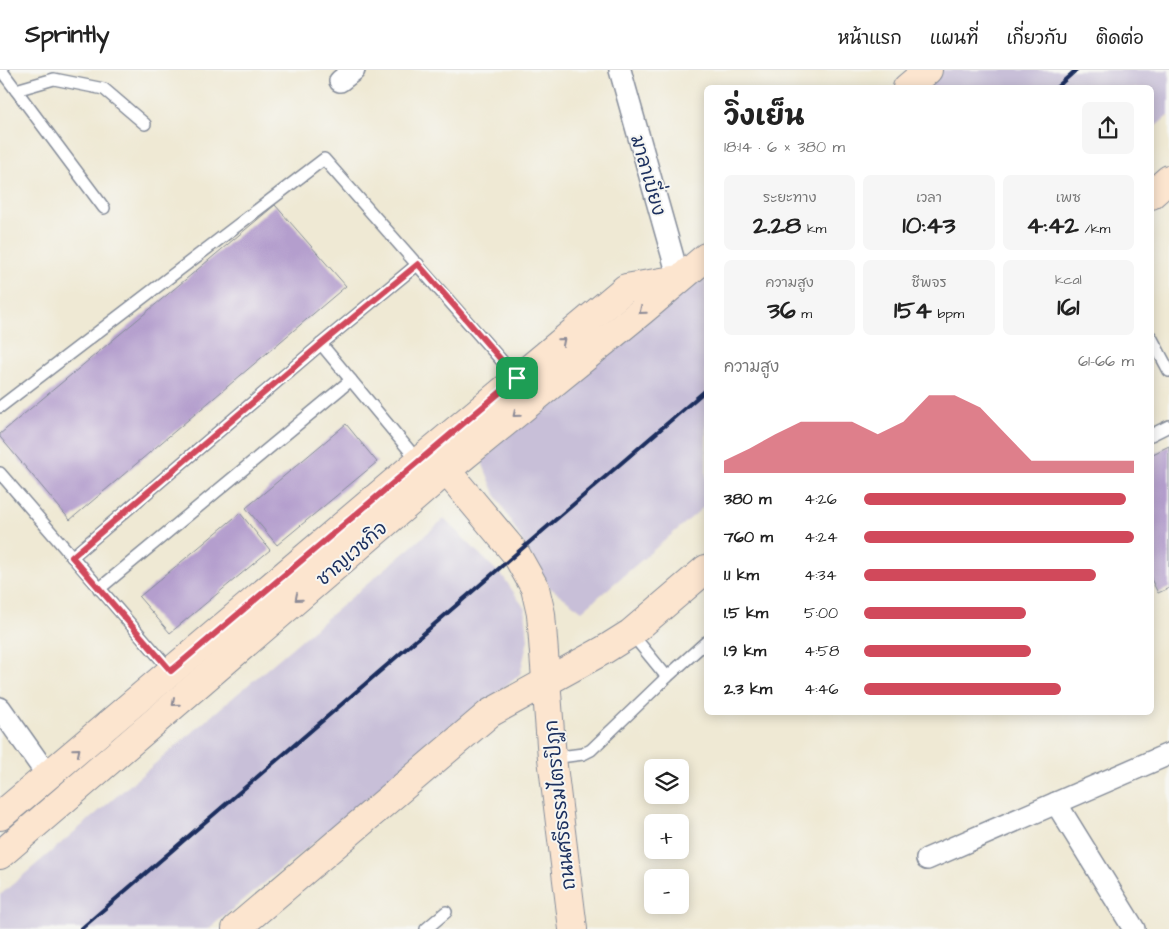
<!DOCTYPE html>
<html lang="th">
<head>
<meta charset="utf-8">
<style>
  body { margin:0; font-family:"Architects Daughter","Playpen Sans Thai",sans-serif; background:#f6f6f6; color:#222; height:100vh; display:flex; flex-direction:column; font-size:19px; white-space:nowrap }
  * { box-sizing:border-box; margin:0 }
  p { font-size:16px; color:#767676 }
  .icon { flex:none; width:28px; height:28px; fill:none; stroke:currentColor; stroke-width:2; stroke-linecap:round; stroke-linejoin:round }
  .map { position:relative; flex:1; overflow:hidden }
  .details { position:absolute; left:704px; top:15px; width:450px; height:630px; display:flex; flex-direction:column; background:#fff; border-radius:8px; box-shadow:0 2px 12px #0003 }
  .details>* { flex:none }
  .buttons { position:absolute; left:644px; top:689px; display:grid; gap:10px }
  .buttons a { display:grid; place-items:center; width:45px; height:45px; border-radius:8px; background:#fff; box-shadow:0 2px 12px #0003; font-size:25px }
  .pin { position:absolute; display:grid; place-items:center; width:42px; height:42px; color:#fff; margin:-21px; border-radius:10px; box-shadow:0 2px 8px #0006 }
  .round { display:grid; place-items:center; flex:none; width:52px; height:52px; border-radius:8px; background:#f6f6f6 }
  .head { display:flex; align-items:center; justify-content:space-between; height:85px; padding:0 20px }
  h1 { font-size:28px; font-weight:700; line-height:38px }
  .stats { display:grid; grid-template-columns:repeat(3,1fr); gap:8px; height:85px; padding:5px 20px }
  .stats div { display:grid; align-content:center; border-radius:8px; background:#f6f6f6; text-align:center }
  .stats b { font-size:25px; font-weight:700 }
  .stats small { font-size:14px; font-weight:400 }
  .stats p { font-size:14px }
  .chart { height:140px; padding:10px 20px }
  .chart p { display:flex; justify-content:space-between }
  .chart svg { width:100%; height:90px; margin-top:5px; fill:#d1495b; opacity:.7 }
  ul { padding:0 20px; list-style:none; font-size:16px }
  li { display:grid; grid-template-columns:80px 60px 1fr; align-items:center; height:38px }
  li i { height:12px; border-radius:6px; background:#d1495b }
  header { display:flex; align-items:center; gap:30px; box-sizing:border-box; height:70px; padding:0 25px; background:#fff; border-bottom:1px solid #e0e0e0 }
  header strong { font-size:24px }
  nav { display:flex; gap:28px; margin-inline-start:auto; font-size:18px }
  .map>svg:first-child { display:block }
  .industrial { fill:#c8bfd8 }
  .building { fill:#b49ecd }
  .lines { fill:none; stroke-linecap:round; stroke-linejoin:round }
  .lane-casing { stroke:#858c99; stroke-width:14 }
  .street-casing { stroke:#858c99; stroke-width:24 }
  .secondary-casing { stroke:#858c99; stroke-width:30 }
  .lane { stroke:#fff; stroke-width:11 }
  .street { stroke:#fff; stroke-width:21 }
  .secondary { stroke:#fce5cf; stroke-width:28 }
  .rail { stroke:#1b2f5e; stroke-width:4 }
  .oneway { stroke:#8c8a96 }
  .route-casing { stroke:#fff; stroke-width:10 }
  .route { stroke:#d1495b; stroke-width:6 }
  .labels { text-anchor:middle; stroke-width:4; stroke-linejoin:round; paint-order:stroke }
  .street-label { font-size:19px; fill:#1b2f5e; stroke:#f6f6f2 }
</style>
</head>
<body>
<header>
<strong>Sprintly</strong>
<nav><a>หน้าแรก</a><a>แผนที่</a><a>เกี่ยวกับ</a><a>ติดต่อ</a></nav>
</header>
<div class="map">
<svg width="1169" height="859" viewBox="0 0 1169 859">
  <rect width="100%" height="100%" fill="#f6f6f2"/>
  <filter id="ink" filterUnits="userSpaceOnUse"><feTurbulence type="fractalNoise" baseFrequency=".02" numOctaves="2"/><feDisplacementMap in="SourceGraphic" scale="10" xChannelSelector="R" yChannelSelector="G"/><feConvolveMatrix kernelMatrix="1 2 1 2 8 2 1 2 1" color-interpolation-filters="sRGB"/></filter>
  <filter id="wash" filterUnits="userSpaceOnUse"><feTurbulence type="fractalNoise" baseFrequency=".0096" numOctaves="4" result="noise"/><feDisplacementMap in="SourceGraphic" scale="20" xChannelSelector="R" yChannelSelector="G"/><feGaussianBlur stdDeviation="1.12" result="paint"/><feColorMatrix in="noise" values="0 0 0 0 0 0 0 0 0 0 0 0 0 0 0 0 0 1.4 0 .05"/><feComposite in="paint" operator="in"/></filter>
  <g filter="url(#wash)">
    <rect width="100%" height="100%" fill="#efe9d4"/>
    <g class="industrial">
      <path d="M937,0H1169V45L1151,60V18H916Z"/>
      <path d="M706,196V435L582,541L549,517L495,424L482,392L502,369Z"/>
      <path d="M444,449L504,508L525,539L528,570L520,604L208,859H0V825Z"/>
    </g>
    <g id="blocks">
      <g class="building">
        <path d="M275,135L346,216L70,450L0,367V364Z"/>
        <path d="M346,354L377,392L277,475L246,438Z"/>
        <path d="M1169,376V518L1158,523L1151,509V385Z"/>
        <path d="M240,443L270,480L170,563L139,527Z"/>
      </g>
    </g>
  </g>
  <g filter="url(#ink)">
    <use href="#blocks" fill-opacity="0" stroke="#858c99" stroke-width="1"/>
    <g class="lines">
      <defs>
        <g id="lane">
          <path d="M1,0L104,138"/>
          <path d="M16,20L54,9L104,19L145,54"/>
          <path d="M1151,267L1169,301"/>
          <path d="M321,274L419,392"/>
          <path d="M0,337L324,89L517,308"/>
          <path d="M1151,365L1169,356"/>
          <path d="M0,403L171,601"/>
          <path d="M72,487L321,274L418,194"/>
          <path d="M99,519L351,310"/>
          <path d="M631,563L667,607"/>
          <path d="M552,688L583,684L591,680L667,607L706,572"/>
          <path d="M426,859L446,842"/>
        </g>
        <g id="street">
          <path d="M620,0L679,209"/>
          <path d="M340,11L354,0"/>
          <path d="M0,638L48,706"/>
          <path d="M1056,733L1134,859"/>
          <path d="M927,789L1169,684"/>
        </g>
        <g id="secondary">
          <path d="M907,18L928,0"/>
          <path d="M1151,125L1169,109"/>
          <path d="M435,387L516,484L535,518L541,544L552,688L573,859"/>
          <path d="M0,746L431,381L626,218L679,209"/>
          <path d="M0,785L447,400L642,241L706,187"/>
          <path d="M236,859L490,643L604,580L631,563L706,499"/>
        </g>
      </defs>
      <use href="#lane" class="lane-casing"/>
      <use href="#street" class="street-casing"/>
      <use href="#secondary" class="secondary-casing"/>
      <use href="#lane" class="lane"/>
      <use href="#street" class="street"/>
      <use href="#secondary" class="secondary"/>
      <g class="rail">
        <path d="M1056,18L1076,0"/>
        <path d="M81,859L706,320"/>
      </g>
    </g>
    <defs><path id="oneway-chevron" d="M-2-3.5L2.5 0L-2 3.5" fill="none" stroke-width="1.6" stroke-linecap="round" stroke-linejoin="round" transform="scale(1.25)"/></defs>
    <g class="oneway">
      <use href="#oneway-chevron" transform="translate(642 241) rotate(140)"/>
      <use href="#oneway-chevron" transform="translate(562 271) rotate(-40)"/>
      <use href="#oneway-chevron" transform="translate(516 344) rotate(141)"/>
      <use href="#oneway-chevron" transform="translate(298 528) rotate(139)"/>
      <use href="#oneway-chevron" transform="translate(175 633) rotate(139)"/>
      <use href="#oneway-chevron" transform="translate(77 681) rotate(-40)"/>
    </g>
  </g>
  <g class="lines" filter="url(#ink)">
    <defs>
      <path id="route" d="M418,194L517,308L171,601L72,487L321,274Z"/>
    </defs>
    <use href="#route" class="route-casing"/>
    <use href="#route" class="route"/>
  </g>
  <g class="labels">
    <g class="street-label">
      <text transform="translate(649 105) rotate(74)" y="7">มาลาเบี่ยง</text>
      <text transform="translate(351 483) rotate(-41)" y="7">ชาญเวชกิจ</text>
      <text transform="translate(559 735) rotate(-96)" y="7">ถนนศรีธรรมไตรปิฎก</text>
    </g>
  </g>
</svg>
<div class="buttons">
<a><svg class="icon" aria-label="layers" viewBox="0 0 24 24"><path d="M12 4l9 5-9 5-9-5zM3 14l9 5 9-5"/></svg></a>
<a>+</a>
<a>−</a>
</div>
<div class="pin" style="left:517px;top:308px;background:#1e9e55"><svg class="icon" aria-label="arrive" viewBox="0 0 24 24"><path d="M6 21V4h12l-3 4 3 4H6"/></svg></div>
<section class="details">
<div class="head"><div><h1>วิ่งเย็น</h1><p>18:14 · 6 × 380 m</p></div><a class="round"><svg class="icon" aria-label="share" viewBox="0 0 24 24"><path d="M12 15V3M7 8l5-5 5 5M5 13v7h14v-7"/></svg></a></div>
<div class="stats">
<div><p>ระยะทาง</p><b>2.28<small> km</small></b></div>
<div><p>เวลา</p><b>10:43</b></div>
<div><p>เพซ</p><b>4:42<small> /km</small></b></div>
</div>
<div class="stats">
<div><p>ความสูง</p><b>36<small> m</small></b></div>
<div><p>ชีพจร</p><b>154<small> bpm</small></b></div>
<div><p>kcal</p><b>161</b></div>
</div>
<div class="chart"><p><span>ความสูง</span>61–66 m</p>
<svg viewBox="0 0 160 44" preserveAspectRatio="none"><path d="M0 44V38L10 32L20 25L30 19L40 19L50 19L60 25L70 19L80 6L90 6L100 12L110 25L120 38L130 38L140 38L150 38L160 38V44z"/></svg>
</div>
<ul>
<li><b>380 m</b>4:26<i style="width:97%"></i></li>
<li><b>760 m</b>4:24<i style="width:100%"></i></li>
<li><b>1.1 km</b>4:34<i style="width:86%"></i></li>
<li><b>1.5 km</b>5:00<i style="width:60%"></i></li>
<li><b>1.9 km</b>4:58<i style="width:62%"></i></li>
<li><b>2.3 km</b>4:46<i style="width:73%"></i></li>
</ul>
</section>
</div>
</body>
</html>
